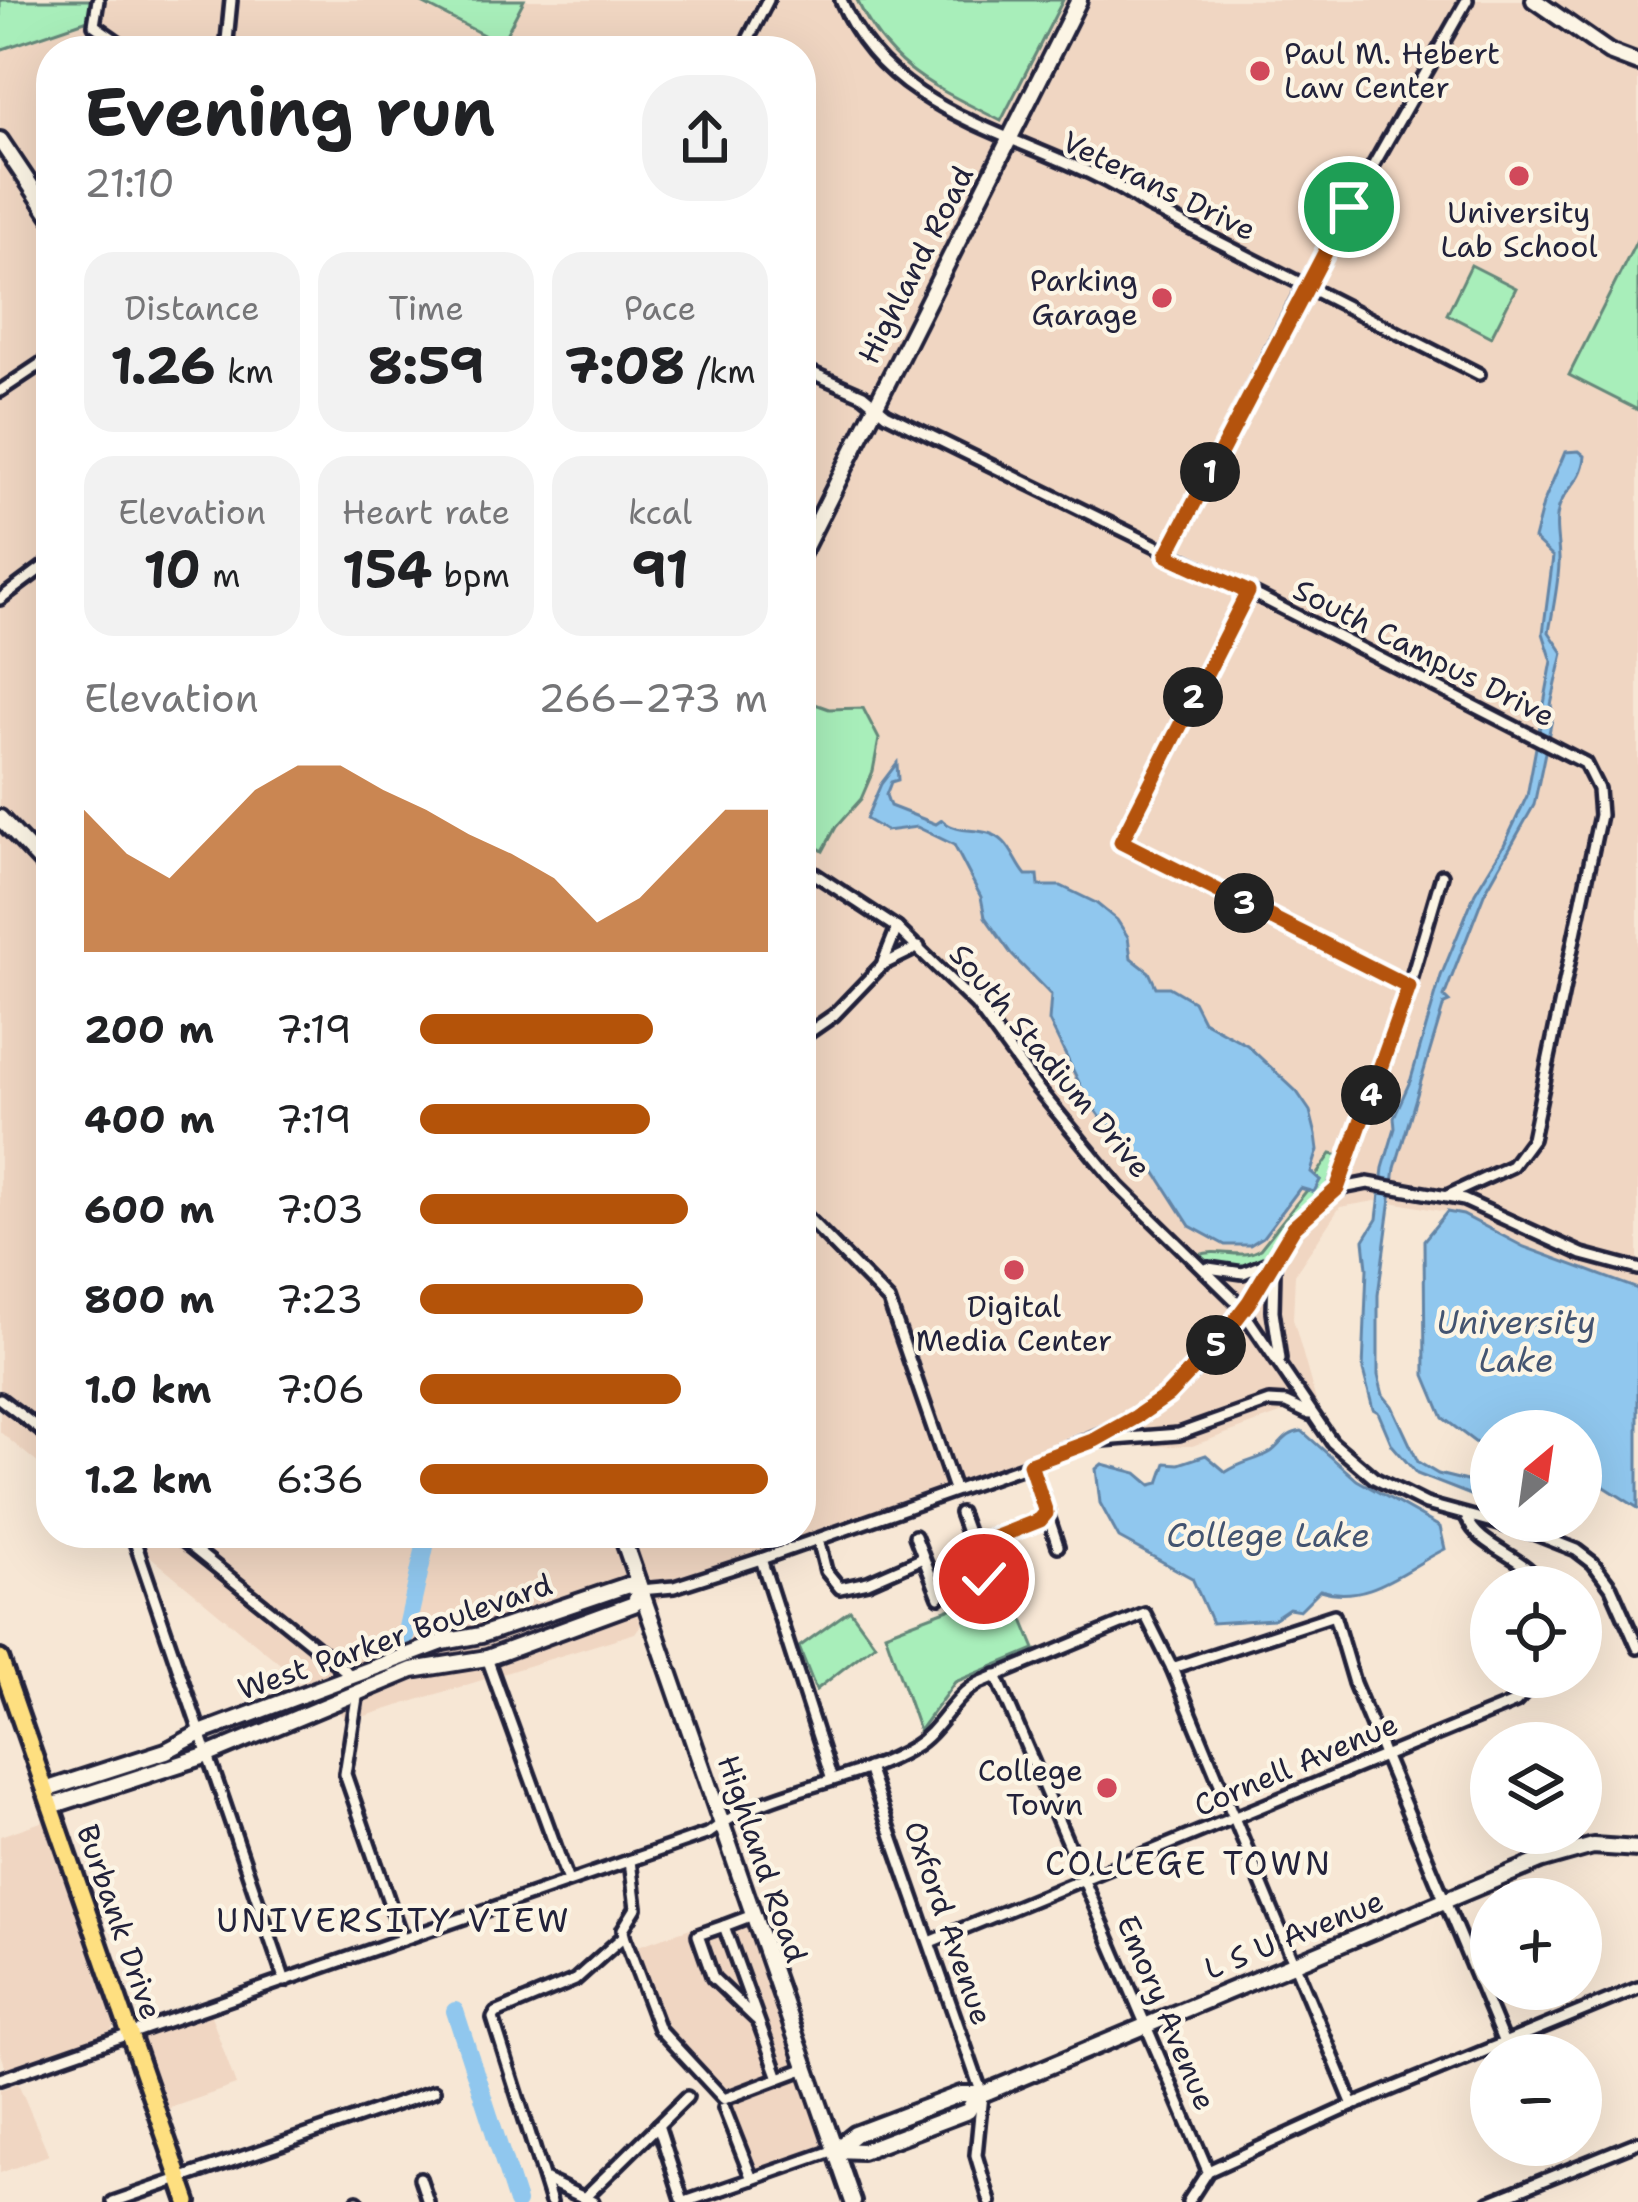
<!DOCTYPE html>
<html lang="en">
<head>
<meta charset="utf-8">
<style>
  body { margin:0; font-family:"Shantell Sans",sans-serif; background:#f2f2f2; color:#202124; height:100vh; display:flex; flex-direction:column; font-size:45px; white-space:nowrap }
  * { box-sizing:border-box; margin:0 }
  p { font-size:39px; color:#757577 }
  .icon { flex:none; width:66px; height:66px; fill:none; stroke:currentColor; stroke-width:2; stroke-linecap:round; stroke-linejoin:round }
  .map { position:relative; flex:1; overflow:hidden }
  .panel { position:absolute; left:36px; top:36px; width:780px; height:1512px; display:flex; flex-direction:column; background:#fff; border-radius:48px; box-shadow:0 12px 48px #0002 }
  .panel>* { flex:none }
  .needle { width:78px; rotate:29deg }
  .controls { position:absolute; left:1470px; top:1410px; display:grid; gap:24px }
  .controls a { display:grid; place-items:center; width:132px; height:132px; border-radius:50%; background:#fff; box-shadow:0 12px 48px #0002; font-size:60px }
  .pin { position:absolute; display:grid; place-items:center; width:102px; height:102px; color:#fff; margin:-51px; border:6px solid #fff; border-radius:50%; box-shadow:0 3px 12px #0007 }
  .km { position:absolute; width:60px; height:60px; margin:-30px; border-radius:50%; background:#222; color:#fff; font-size:33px; line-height:60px; text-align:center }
  .round { display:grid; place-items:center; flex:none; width:126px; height:126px; border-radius:48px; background:#f2f2f2 }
  .headline { display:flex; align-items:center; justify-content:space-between; height:204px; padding:0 48px }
  h1 { font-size:66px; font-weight:700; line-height:90px }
  .metrics { display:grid; grid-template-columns:repeat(3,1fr); gap:18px; height:204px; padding:12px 48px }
  .metrics div { display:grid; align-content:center; border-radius:30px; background:#f2f2f2; text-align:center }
  .metrics b { font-size:51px; font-weight:700 }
  .metrics small { font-size:33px; font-weight:400 }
  .metrics p { font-size:33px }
  .chart { height:336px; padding:24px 48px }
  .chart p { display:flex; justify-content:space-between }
  .chart svg { width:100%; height:216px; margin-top:12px; fill:#b45309; opacity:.7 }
  ul { padding:0 48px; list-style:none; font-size:39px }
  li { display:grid; grid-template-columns:192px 144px 1fr; align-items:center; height:90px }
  li i { height:30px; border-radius:15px; background:#b45309 }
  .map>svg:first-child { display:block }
  .built { fill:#f0d6c2 }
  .green { fill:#a8eeba; stroke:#65887a; stroke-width:3 }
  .water { fill:#90c7ee; stroke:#6485a6; stroke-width:3 }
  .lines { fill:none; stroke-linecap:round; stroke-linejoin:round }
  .river { stroke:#90c7ee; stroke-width:18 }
  .street-casing { stroke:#22223b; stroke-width:18 }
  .secondary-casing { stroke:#22223b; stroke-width:22 }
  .primary-casing { stroke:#22223b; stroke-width:24 }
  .street { stroke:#fcf5e5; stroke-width:9 }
  .secondary { stroke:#fcf5e5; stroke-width:14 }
  .primary { stroke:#fedf80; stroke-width:15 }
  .route-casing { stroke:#fff; stroke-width:24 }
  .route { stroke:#b45309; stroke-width:15 }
  .poi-dot { fill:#d1495b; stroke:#fcf5e5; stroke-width:4.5 }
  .labels { text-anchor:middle; stroke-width:9; stroke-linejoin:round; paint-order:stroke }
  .poi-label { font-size:30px; fill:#22223b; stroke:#fcf5e5 }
  .street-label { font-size:30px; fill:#22223b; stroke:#fcf5e5 }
  .water-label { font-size:33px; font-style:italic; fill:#435471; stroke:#fcf5e5 }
  .neighbourhood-label { font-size:33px; letter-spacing:3px; fill:#22223b; stroke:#fcf5e5 }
</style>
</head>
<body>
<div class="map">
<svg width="1638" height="2202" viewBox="0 0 1638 2202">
  <rect width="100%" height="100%" fill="#f7e7d5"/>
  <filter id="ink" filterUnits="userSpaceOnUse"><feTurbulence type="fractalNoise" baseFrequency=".00833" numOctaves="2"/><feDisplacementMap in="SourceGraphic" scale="24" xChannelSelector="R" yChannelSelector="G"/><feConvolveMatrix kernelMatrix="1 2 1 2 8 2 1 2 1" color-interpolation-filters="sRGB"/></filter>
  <g filter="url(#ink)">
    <g class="built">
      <path d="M0,0H1638V1289L1524,1247L1463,1215L1381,1200L1340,1207L1295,1274L1293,1319L1316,1401L1192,1446L1084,1447L661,1597L635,1633L349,1721L122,1533H801V51H51V1474L0,1432Z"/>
      <path d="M44,1821L114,2026L109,2033L6,2069L0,2050V1836Z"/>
      <path d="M743,1910L828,2153L759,2174L724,2099L659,2029L638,1946Z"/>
      <path d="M208,2007L236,2085L167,2109L152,2098L130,2034Z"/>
      <path d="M18,2083L49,2155L0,2173V2090Z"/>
    </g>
    <g class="green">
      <path d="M0,0H93L88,20L0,50Z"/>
      <path d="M416,0H524L501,44Z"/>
      <path d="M857,0H1063L1001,121C936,87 890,71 857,0Z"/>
      <path d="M1638,238V410L1569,375Z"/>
      <path d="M1471,265L1516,288L1491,337L1447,314Z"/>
      <path d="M801,699L829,709L863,708L879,739L873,771L861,799L836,827L823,851L801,837Z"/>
      <path d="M1331,1154L1340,1156L1326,1187L1293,1220L1260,1264L1246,1270L1212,1265L1199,1255C1219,1247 1241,1261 1260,1249L1308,1189L1313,1191L1320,1180L1315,1177Z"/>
      <path d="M1009,1586L1035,1649L955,1682L919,1731L885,1633Z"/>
      <path d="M850,1610L875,1644L816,1690L799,1647Z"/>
    </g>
    <g class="water">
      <path d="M1579,451L1585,456C1583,482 1565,488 1559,507C1553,526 1560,548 1559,564C1558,586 1553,609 1549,632L1563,653L1551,705L1553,714L1534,805L1484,894L1444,997L1449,1002L1444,1004L1395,1168L1378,1295V1375L1383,1395L1392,1406L1418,1462L1438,1474L1491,1487V1502L1486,1501L1484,1512L1480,1511L1481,1499L1417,1474L1392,1445L1378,1412L1373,1409L1363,1370L1367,1268L1364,1240L1377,1219L1383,1168L1395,1128L1394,1117L1411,1079L1441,976L1475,893L1504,845L1527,796L1552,661L1543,633L1553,557L1534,539L1543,504L1565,452Z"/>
      <path d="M897,763L898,780L891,782L886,795L890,806L936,824L942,820C960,837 986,824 1004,842C1013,851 1018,866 1026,875H1038L1039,886H1061L1096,903L1117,920L1128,937L1131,958L1149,972L1156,987H1169L1193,1001L1203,1021L1247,1045L1297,1092L1310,1111L1316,1135L1318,1150L1311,1172L1320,1180L1314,1192L1300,1188L1263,1237L1250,1245H1225L1190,1226L1154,1170L1131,1152L1123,1134L1104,1122L1087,1099L1049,1021L1051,995L1012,955L985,917L981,897L954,845L917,827L886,831L866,819L881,784Z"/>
      <path d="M1447,1212L1463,1215L1524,1247L1638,1289V1508L1581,1472V1431H1491V1452H1488L1443,1418L1425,1375L1424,1240Z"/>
      <path d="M1302,1431L1357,1480L1440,1527L1445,1549C1404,1569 1368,1605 1320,1590L1300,1610L1289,1608L1273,1619L1212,1623L1192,1578L1119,1538L1100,1503L1096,1469L1102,1464L1137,1473L1151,1485L1159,1483L1166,1463L1179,1464L1206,1455L1226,1472C1244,1460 1257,1461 1271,1452C1283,1443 1285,1433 1302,1431Z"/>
    </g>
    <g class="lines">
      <g class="river">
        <path d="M404,1641L428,1533"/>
        <path d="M455,2011L517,2202"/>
      </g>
      <defs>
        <g id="street">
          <path d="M98,0L94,25L131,51"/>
          <path d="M841,0C893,127 1047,135 1146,205L1479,374"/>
          <path d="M226,51L231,0"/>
          <path d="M742,51L768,0"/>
          <path d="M801,368L863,395L886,414L1260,597L1585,763L1598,789L1600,815L1532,1139L1512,1166L1447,1196"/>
          <path d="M0,391L51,357"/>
          <path d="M1167,555L1296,302L1467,0"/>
          <path d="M1248,592L1121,842L1409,987"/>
          <path d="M0,599L51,561"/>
          <path d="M801,865L897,928L976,1005L1034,1084L1119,1187L1236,1301L1332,1442L1374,1478L1426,1504L1533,1533L1576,1550L1593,1563L1611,1587L1638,1648"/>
          <path d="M882,965L919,947"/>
          <path d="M801,1038L834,1015L882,965L897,928"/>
          <path d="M1337,1189L1409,987L1442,875"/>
          <path d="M801,1211L889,1301L954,1489"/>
          <path d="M1208,1268L1243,1273L1272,1261"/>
          <path d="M1274,1268L1273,1311L1280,1359"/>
          <path d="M0,1399L51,1438"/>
          <path d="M1102,1440L1179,1434L1269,1402L1286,1403L1309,1414"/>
          <path d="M1031,1464L1058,1546"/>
          <path d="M960,1513L984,1579"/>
          <path d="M1467,1518C1480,1550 1527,1555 1542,1587"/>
          <path d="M132,1533L285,1981"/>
          <path d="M174,1533L352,1676"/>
          <path d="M915,1536L939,1597"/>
          <path d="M818,1539L826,1571L840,1588L868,1582L923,1558"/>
          <path d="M974,1546L1039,1520L1045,1513"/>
          <path d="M761,1559L831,1777"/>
          <path d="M640,1590L674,1587L761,1559L1031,1464L1124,1424L1168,1395L1196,1369L1249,1302L1294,1227L1337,1189L1368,1183L1464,1200L1582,1254L1638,1269"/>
          <path d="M487,1658L568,1881"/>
          <path d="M1172,1668L1334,1615L1354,1683L1504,2043"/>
          <path d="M996,1675L1208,2171"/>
          <path d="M358,1691L345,1774L402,1939"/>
          <path d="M868,1768L982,2094L976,2155L990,2202"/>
          <path d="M630,1861L636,1908L623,1929L624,1936L659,2029L724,2099L806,2068"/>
          <path d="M753,1915L724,1926L779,2078"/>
          <path d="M724,1926L698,1935L713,1978L756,2019"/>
          <path d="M930,1942L1516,1702L1539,1677"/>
          <path d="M0,2079L709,1833C769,1786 849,1786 913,1747C940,1731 951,1699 979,1683L1145,1614L1172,1668L1353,2105"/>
          <path d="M658,2125L683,2202"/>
          <path d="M420,2178L428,2202"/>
          <path d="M752,2179L835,2150"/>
          <path d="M546,2180L593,2202"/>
          <path d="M584,2198L687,2097"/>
          <path d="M357,2201V2202"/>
          <path d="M113,2202L434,2091"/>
          <path d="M551,2202L493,2018L496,2013L575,1980L624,1936"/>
          <path d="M685,2202L752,2179L724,2108"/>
          <path d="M1188,2202L1208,2171L1353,2105L1638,1988"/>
          <path d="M1489,2202L1638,2142"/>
        </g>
        <g id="secondary">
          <path d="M1534,0L1609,52L1638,63"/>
          <path d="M0,140L51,216"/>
          <path d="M801,555L1079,0"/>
          <path d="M0,818L51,872"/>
          <path d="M621,1533L853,2202"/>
          <path d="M45,1790L166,1751L200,1733L443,1642L481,1635L628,1585L640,1590"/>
          <path d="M51,1806L208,1755L412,1670L487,1658L634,1604L640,1590"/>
          <path d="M835,2150L855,2134L961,2094H982L1540,1861L1593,1846L1638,1849"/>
          <path d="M835,2150L862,2151L968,2111L976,2097"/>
        </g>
        <path id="primary" d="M0,1659L188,2202"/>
      </defs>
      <use href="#street" class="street-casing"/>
      <use href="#secondary" class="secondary-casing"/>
      <use href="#primary" class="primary-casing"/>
      <use href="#street" class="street"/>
      <use href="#secondary" class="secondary"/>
      <use href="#primary" class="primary"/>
    </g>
  </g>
  <g class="lines" filter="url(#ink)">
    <defs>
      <path id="route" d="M984,1579L974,1546L1040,1520L1046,1513L1030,1464L1095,1440L1136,1417L1168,1395L1221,1339L1249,1302L1294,1227L1337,1189L1409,987L1121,842L1248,592L1167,555L1349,207"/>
    </defs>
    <use href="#route" class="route-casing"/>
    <use href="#route" class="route"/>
  </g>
  <g class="poi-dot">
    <circle cx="1260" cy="71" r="12"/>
    <circle cx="1519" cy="176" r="12"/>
    <circle cx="1162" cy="298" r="12"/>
    <circle cx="1014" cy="1270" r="12"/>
    <circle cx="1107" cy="1788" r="12"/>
  </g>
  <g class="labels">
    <g class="poi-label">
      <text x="1284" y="64" text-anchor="start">Paul M. Hebert<tspan x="1284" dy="34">Law Center</tspan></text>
      <text x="1519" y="223">University<tspan x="1519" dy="34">Lab School</tspan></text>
      <text x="1138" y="291" text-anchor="end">Parking<tspan x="1138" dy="34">Garage</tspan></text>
      <text x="1014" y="1317">Digital<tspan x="1014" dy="34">Media Center</tspan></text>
      <text x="1083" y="1781" text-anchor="end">College<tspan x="1083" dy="34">Town</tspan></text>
    </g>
    <g class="street-label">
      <text transform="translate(1159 186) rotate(26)" y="10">Veterans Drive</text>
      <text transform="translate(916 265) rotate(-63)" y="10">Highland Road</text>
      <text transform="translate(1424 653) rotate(27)" y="10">South Campus Drive</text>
      <text transform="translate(1050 1061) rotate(50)" y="10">South Stadium Drive</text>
      <text transform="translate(395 1637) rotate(-19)" y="10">West Parker Boulevard</text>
      <text transform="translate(1296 1765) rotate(-23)" y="10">Cornell Avenue</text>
      <text transform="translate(762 1859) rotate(71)" y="10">Highland Road</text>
      <text transform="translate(119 1922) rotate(71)" y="10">Burbank Drive</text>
      <text transform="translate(948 1923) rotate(71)" y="10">Oxford Avenue</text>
      <text transform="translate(1294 1935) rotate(-22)" y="10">L S U Avenue</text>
      <text transform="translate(1166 2013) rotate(67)" y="10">Emory Avenue</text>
    </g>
    <g class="water-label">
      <text x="1516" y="1334">University<tspan x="1516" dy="38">Lake</tspan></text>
      <text x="1268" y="1547">College Lake</text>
    </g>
    <g class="neighbourhood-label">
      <text x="1189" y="1875">COLLEGE TOWN</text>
      <text x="394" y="1932">UNIVERSITY VIEW</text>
    </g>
  </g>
</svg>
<div class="controls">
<a><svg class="needle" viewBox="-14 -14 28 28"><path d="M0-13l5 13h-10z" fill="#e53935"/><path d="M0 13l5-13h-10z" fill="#757577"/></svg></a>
<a><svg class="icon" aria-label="locate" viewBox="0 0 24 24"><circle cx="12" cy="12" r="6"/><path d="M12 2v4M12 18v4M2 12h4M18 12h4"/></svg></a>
<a><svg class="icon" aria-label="layers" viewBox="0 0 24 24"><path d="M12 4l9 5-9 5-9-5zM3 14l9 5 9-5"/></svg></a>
<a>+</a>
<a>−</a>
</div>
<div class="pin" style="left:1349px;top:207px;background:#1e9e55"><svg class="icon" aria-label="arrive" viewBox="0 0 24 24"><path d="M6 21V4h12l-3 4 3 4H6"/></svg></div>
<div class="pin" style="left:984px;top:1579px;background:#d93025"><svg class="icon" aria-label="check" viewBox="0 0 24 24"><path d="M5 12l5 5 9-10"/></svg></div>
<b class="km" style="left:1210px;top:472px">1</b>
<b class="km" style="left:1193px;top:697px">2</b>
<b class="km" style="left:1244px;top:903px">3</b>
<b class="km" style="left:1371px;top:1095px">4</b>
<b class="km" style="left:1216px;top:1345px">5</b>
<section class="panel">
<div class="headline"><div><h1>Evening run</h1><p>21:10</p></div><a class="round"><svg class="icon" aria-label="share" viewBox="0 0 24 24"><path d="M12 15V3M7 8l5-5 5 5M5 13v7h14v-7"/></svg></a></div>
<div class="metrics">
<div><p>Distance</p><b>1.26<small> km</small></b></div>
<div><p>Time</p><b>8:59</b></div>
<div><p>Pace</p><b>7:08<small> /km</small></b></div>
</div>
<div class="metrics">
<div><p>Elevation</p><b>10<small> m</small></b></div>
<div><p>Heart rate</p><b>154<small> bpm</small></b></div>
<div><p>kcal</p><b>91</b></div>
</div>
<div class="chart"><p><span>Elevation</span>266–273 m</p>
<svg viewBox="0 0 160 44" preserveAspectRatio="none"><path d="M0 44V15L10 24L20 29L30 20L40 11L50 6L60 6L70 11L80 15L90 20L100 24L110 29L120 38L130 33L140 24L150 15L160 15V44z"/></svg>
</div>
<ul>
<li><b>200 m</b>7:19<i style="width:67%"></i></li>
<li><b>400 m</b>7:19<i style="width:66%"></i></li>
<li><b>600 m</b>7:03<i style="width:77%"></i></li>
<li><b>800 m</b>7:23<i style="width:64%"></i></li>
<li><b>1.0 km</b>7:06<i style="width:75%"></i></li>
<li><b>1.2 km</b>6:36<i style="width:100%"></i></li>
</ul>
</section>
</div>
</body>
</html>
